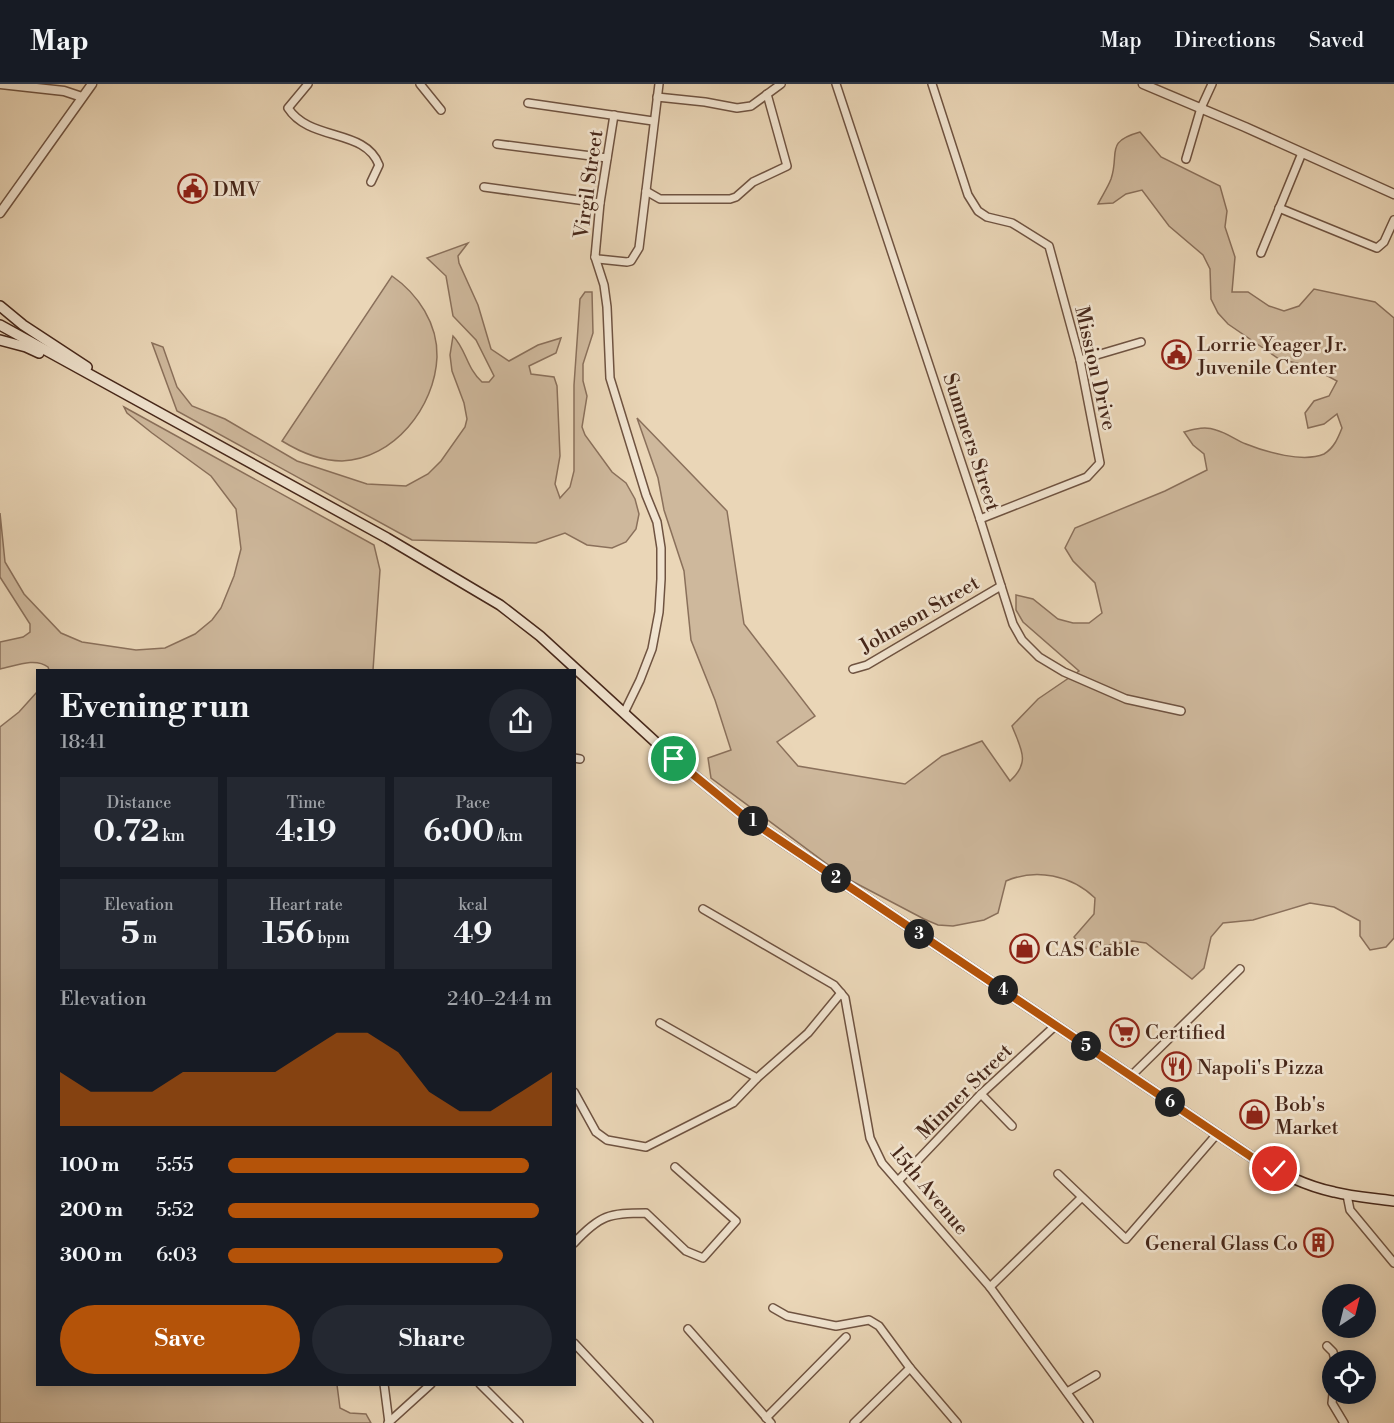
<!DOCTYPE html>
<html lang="en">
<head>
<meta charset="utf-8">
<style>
  body { margin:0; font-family:"Libre Bodoni",serif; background:#242831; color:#f1f3f6; height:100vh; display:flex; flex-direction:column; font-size:22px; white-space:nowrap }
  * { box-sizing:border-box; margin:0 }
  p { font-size:20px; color:#9ea1a6 }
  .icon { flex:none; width:33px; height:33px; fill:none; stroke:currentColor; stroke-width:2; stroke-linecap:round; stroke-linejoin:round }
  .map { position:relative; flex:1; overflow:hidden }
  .side { position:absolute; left:36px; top:585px; width:540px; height:717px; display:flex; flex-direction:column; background:#171b24; border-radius:0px; box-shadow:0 3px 15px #0003 }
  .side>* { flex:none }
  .needle { width:39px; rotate:35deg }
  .tools { position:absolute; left:1322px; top:1200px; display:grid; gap:12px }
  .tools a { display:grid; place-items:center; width:54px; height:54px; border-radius:50%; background:#171b24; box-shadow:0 3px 15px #0003; font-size:30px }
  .pin { position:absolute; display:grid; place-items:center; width:51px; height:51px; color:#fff; margin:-26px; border:3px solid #fff; border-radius:50%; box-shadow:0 2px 6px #0007 }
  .km { position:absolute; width:30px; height:30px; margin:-15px; border-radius:50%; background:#222; color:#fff; font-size:16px; line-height:30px; text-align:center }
  .round { display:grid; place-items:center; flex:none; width:63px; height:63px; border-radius:32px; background:#242831 }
  .headline { display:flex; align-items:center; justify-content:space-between; height:102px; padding:0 24px }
  h1 { font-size:33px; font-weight:800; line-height:45px }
  .metrics { display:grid; grid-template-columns:repeat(3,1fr); gap:9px; height:102px; padding:6px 24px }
  .metrics div { display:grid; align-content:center; border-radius:0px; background:#242831; text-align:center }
  .metrics b { font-size:30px; font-weight:800 }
  .metrics small { font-size:16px; font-weight:400 }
  .metrics p { font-size:16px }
  .chart { height:168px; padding:12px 24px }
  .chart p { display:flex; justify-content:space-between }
  .chart svg { width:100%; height:108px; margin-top:6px; fill:#b45309; opacity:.7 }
  .action { display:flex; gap:12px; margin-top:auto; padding:12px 24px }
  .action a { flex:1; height:69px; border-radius:36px; background:#b45309; color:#fff; font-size:24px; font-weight:800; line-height:69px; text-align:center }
  .action a+a { background:#242831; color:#f1f3f6 }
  ul { padding:0 24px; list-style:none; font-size:20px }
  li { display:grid; grid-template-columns:96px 72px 1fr; align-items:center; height:45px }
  li i { height:15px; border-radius:8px; background:#b45309 }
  header { display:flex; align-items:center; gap:36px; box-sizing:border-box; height:84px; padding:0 30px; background:#171b24; border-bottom:2px solid #363941 }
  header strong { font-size:28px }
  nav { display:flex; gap:33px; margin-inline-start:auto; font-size:21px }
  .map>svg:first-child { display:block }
  .green { fill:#ceb89c; stroke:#8a705b; stroke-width:1.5 }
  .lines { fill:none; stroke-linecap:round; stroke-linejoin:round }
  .minor-casing { stroke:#6f5341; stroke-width:10 }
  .tertiary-casing { stroke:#6f5341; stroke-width:11 }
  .secondary-casing { stroke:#46271a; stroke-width:12 }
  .minor { stroke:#f1e4d0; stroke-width:7 }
  .tertiary { stroke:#f1e4d0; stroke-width:8 }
  .secondary { stroke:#f1e4d0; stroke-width:9 }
  .route-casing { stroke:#fff; stroke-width:12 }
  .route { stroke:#b45309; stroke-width:8 }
  .labels { text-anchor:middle; stroke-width:5; stroke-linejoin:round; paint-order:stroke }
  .street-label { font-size:20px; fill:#46271a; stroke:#f1e4d0 }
  .poi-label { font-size:20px; fill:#46271a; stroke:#f1e4d0; text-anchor:start }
</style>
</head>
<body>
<header>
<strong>Map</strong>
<nav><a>Map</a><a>Directions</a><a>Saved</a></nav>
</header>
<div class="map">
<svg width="1394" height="1339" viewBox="0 0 1394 1339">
  <rect width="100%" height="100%" fill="#ead6b7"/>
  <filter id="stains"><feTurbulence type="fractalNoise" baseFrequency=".00333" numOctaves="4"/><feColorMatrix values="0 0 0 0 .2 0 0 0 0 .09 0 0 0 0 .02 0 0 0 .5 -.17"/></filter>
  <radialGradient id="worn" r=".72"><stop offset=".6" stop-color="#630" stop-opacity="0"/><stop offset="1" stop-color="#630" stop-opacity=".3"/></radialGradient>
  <g class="green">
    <path d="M1140,48L1161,73L1220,102L1227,127L1225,143L1235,173L1232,208H1248L1269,222L1284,227L1299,222L1314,205L1375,218L1394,234V854L1386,863L1370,866L1360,852V837L1334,823L1310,819L1253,836L1223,839L1211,853L1204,884L1192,895L1146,859L1132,857L1084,865L1074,853L1094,830L1095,814C1071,791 1036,784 1006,797L998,829L984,836L953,842L938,841L924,835L846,794L711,694L708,674L731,666L715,616L691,556L684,487L664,426L658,394L637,334L727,427L744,540L815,632L777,658L798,682L905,700L942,672L982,657L1010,697C1031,678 1021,665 1012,642L1038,615L1079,587L1023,538L1016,526V511L1033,515L1058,535L1073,539H1089L1102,529L1095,499L1073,477L1065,464L1075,444L1165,407L1207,386L1204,370L1193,361L1184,348C1195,345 1205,342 1216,346C1227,349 1236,356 1246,360C1266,368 1303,379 1324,370C1334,364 1338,354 1342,344L1337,330L1324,340L1308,344L1305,329L1314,317L1329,312L1337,297L1309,282L1279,275L1228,240L1218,229L1211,215L1210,185L1203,171L1169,142L1142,106L1126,110L1113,119L1098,120C1102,112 1108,103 1111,95C1120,69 1104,58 1140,48Z"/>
    <path d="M468,159L458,172L459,179L478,221L491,265L509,277L538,261L561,254L556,269L529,282L531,290L554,293L557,302L560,372L555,400L560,414L570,403L574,387V301L580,215L585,208H592L593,249L583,280V297L587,312L582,343L585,351L612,388L626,399L635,415L639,430L636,445L626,458L612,464L587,461L565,449L536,459L412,456L177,327L152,259L163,263L177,303L192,322L225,335L297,377L367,400L406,402L428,390L441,377L465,343L467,335L464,319L452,287L450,271L453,252C466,265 467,285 482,298H489L494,292L476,256L453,232L446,192L427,174Z"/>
    <path d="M392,192C418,210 438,240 437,273C435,323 394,375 342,377C320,377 300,368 282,357Z"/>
    <path d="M124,323L374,461L380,486L373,586H49L48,583C35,573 15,582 0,585V558L23,553L30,548V540L0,493V429L5,478L24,510L61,549L82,558L136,566L165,564L195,550L212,536L221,524L234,492L241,465L236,425L211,392L152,349L127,329Z"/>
    <path d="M37,608L38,1300L337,1301L340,1324L350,1329L366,1330L371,1339H0V643L19,628Z"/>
  </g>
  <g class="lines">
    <defs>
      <g id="minor">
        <path d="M308,0L288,24C310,58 365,44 379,81L371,98"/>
        <path d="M420,0L441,26"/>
        <path d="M836,0L980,435L1013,540L1022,556L1039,573L1064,588L1126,615L1181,627"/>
        <path d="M932,0L968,111L978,127L987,133L1012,139L1049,162L1080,276L1100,379L1087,393L980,435"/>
        <path d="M657,13L705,18L737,24L751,22L781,0"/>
        <path d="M528,19L653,37"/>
        <path d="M614,31L600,119L595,173L604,201L607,223L610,294L646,411L657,438L661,464V495L659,528L652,565L640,596L624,629"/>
        <path d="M497,60L607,74"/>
        <path d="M1186,75L1201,24L1212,0"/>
        <path d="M484,103L600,119"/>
        <path d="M646,107L660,115H730L736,113L753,98L787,82L767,10"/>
        <path d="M1279,124L1377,164L1384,158L1394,136"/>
        <path d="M1261,169L1302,69"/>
        <path d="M595,173L598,175L627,178L631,177L639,164L659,0"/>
        <path d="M1080,276L1141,258"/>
        <path d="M853,585L867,581L1001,502"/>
        <path d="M574,674L580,675"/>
        <path d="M703,825L834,901L845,914L870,1054L882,1079L990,1203L1089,1339"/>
        <path d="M660,939L757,994"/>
        <path d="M1131,992L1240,885"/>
        <path d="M574,1008L596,1048L607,1056L646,1063L733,1019L757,994L808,949L841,909"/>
        <path d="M981,1010L1012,1042"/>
        <path d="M1058,1090L1126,1155L1217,1050"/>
        <path d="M898,1097L981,1010L1055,942"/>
        <path d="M1347,1111L1350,1126L1394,1179"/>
        <path d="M574,1159C600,1131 609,1129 646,1129L686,1167L703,1174L736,1137L675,1083"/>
        <path d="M990,1203L1081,1114"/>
        <path d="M773,1224L787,1232L836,1242L869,1236L879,1242L910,1284L957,1339"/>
        <path d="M688,1245L771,1339"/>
        <path d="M574,1259L649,1339"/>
        <path d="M1327,1262L1333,1268L1335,1276"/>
        <path d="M384,1300L389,1339"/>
        <path d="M480,1300L519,1339"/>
        <path d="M1067,1308L1096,1291"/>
        <path d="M1333,1310L1332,1319L1344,1339"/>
        <path d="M766,1334L846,1253"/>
        <path d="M388,1339L431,1300"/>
        <path d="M854,1339L910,1284"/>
      </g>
      <g id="tertiary">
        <path d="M0,0L64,7L82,13"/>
        <path d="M1143,0L1245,43L1394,110"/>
        <path d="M0,129L92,0"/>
      </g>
      <g id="secondary">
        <path d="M0,222L23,241L87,283"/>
        <path d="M0,241L387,454L500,521L540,552L674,675L744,732L1253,1074C1279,1088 1305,1102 1334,1108C1354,1113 1374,1114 1394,1117"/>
        <path d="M0,256L26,263L39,269"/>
      </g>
    </defs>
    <use href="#minor" class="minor-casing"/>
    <use href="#tertiary" class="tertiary-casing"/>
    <use href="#secondary" class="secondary-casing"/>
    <use href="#minor" class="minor"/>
    <use href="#tertiary" class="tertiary"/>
    <use href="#secondary" class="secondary"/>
  </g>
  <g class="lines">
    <defs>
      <path id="route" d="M674,675L744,732L1253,1074L1275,1085"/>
    </defs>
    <use href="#route" class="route-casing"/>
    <use href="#route" class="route"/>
  </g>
  <defs>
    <symbol id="civic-ring" viewBox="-11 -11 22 22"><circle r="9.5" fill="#f1e4d0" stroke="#8f2418" stroke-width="1.5"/><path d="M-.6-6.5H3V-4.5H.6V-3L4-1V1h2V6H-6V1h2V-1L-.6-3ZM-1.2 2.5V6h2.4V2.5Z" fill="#8f2418"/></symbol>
    <symbol id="shop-ring" viewBox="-11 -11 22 22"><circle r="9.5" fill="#f1e4d0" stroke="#8f2418" stroke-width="1.5"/><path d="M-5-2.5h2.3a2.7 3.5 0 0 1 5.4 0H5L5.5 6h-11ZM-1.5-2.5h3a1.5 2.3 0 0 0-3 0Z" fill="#8f2418"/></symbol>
    <symbol id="supermarket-ring" viewBox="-11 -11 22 22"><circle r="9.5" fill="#f1e4d0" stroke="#8f2418" stroke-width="1.5"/><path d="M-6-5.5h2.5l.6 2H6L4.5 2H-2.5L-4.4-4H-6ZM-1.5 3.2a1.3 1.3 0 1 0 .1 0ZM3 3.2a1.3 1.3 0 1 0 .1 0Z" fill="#8f2418"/></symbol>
    <symbol id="restaurant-ring" viewBox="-11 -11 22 22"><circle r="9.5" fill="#f1e4d0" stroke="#8f2418" stroke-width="1.5"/><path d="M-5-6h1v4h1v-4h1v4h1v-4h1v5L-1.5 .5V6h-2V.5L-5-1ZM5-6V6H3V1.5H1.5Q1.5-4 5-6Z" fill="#8f2418"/></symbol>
    <symbol id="building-ring" viewBox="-11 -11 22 22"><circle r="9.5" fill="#f1e4d0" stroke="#8f2418" stroke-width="1.5"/><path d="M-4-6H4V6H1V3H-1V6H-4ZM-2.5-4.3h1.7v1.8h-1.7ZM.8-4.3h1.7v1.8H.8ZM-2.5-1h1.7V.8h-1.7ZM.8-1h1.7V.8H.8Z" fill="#8f2418"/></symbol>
  </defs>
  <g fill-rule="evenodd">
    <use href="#civic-ring" x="176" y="88" width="33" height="33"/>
    <use href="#civic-ring" x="1160" y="254" width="33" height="33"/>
    <use href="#shop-ring" x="1008" y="848" width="33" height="33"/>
    <use href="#supermarket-ring" x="1108" y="932" width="33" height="33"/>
    <use href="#restaurant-ring" x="1160" y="966" width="33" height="33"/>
    <use href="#shop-ring" x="1238" y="1014" width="33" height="33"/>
    <use href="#building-ring" x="1302" y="1142" width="33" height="33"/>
  </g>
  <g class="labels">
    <g class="street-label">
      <text transform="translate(588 100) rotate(-82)" y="7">Virgil Street</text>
      <text transform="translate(1096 284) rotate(77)" y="7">Mission Drive</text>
      <text transform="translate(972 358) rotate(72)" y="7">Summers Street</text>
      <text transform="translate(919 530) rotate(-30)" y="7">Johnson Street</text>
      <text transform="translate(964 1007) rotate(-45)" y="7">Minner Street</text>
      <text transform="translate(930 1106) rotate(50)" y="7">15th Avenue</text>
    </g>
    <g class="poi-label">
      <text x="213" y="112">DMV</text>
      <text x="1197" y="267">Lorrie Yeager Jr.<tspan x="1197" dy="23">Juvenile Center</tspan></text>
      <text x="1045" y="872">CAS Cable</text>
      <text x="1145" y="955">Certified</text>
      <text x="1197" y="990">Napoli's Pizza</text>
      <text x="1275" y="1027">Bob's<tspan x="1275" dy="23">Market</tspan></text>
      <text x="1298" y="1166" text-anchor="end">General Glass Co</text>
    </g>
  </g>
  <rect width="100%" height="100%" filter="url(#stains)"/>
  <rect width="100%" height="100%" fill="url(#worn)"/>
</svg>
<div class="tools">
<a><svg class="needle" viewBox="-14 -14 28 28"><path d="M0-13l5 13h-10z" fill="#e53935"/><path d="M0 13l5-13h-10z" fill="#9ea1a6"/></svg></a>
<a><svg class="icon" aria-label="locate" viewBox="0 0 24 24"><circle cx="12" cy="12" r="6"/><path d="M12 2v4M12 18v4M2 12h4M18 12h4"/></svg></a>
</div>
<div class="pin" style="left:674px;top:675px;background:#1e9e55"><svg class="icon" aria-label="arrive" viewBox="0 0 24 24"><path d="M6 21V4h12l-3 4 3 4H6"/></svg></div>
<div class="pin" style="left:1275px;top:1085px;background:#d93025"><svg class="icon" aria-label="check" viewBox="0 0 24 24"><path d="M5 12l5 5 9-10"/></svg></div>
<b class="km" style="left:753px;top:737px">1</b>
<b class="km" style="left:836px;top:794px">2</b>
<b class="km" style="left:919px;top:850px">3</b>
<b class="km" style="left:1003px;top:906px">4</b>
<b class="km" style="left:1086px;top:962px">5</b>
<b class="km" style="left:1170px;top:1018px">6</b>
<section class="side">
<div class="headline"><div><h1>Evening run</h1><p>18:41</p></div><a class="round"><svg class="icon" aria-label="share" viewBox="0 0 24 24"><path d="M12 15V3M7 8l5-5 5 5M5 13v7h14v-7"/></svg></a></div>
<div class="metrics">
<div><p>Distance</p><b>0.72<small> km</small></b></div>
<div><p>Time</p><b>4:19</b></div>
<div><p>Pace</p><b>6:00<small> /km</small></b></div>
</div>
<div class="metrics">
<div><p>Elevation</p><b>5<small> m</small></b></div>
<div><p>Heart rate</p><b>156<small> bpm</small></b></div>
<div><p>kcal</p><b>49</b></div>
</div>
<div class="chart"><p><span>Elevation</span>240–244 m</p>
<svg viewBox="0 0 160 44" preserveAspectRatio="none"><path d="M0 44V22L10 30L20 30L30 30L40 22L50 22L60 22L70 22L80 14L90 6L100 6L110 14L120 30L130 38L140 38L150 30L160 22V44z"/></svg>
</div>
<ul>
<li><b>100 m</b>5:55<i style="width:93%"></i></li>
<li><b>200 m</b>5:52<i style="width:96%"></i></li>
<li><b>300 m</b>6:03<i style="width:85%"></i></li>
</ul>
<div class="action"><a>Save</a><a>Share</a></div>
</section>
</div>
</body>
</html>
